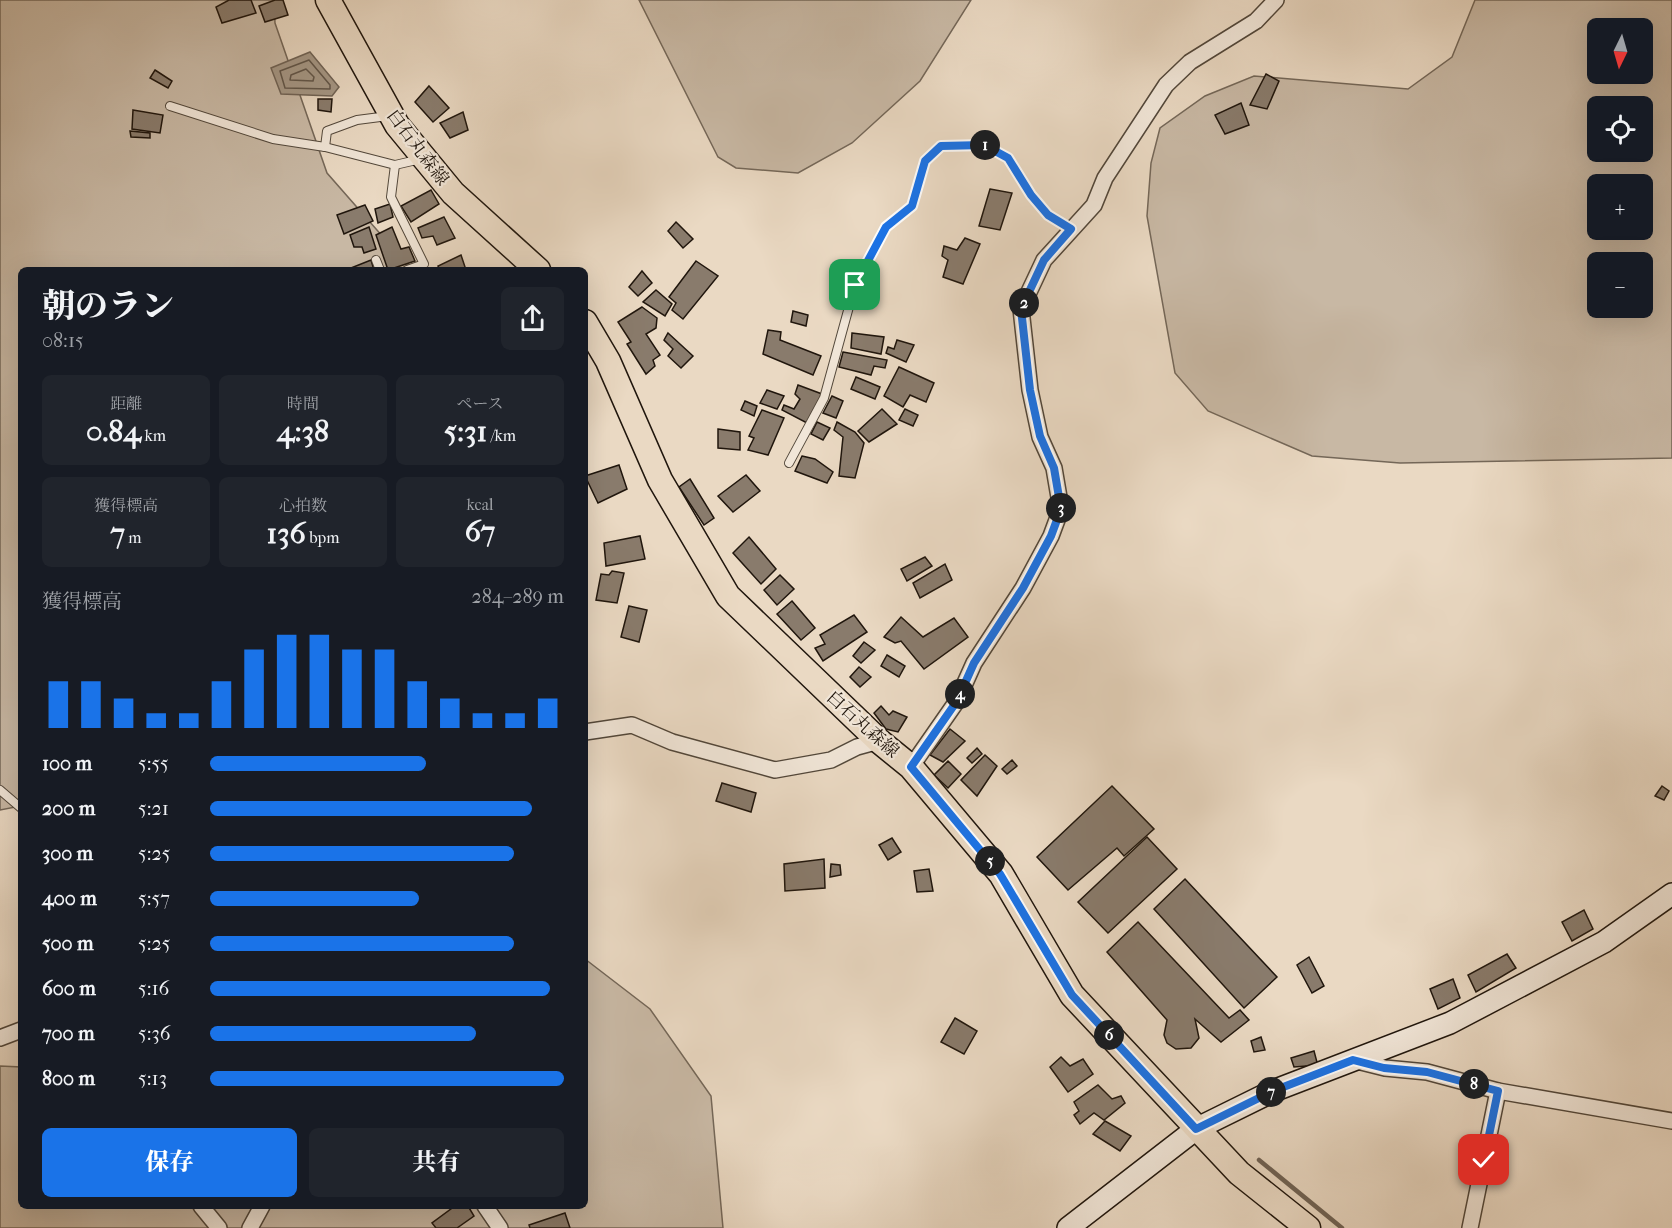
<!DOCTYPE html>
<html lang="ja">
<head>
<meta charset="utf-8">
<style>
  body { margin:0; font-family:"IM FELL French Canon","Noto Serif JP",serif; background:#20242c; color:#f1f3f6; height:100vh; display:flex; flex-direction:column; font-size:22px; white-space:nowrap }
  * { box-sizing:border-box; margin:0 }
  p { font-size:20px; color:#9ea1a6 }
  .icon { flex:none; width:33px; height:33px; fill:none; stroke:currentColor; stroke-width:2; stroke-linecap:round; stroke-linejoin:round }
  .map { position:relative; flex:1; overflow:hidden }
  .details { position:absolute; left:18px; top:267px; width:570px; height:942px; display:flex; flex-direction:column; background:#171b24; border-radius:9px; box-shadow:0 6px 24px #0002 }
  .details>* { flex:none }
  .needle { width:39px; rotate:185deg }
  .controls { position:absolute; left:1587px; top:18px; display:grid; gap:12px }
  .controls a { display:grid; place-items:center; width:66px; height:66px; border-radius:9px; background:#171b24; box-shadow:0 6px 24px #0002; font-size:30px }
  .pin { position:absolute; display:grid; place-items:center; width:51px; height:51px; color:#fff; margin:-26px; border-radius:12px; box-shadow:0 3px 9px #0006 }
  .km { position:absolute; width:30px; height:30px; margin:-15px; border-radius:50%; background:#222; color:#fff; font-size:16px; line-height:30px; text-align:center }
  .round { display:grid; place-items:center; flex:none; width:63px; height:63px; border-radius:9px; background:#20242c }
  .overview { display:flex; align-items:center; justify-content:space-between; height:102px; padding:0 24px }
  h1 { font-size:33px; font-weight:800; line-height:45px }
  .figures { display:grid; grid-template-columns:repeat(3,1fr); gap:9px; height:102px; padding:6px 24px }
  .figures div { display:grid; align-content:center; border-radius:9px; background:#20242c; text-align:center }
  .figures b { font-size:30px; font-weight:800 }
  .figures small { font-size:16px; font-weight:400 }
  .figures p { font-size:16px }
  .chart { height:168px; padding:12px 24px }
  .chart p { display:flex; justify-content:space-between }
  .chart svg { width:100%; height:108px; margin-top:6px; stroke:#1a73e8; stroke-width:6 }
  .button { display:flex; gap:12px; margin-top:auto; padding:12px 24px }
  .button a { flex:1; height:69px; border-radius:9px; background:#1a73e8; color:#fff; font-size:24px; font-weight:800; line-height:69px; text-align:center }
  .button a+a { background:#20242c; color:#f1f3f6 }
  ul { padding:0 24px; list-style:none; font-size:20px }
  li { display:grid; grid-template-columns:96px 72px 1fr; align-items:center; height:45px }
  li i { height:15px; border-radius:8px; background:#1a73e8 }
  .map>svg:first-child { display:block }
  .green { fill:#c8b8a4; stroke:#746758; stroke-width:1.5; fill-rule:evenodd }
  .water { fill:#a59785; stroke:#706355; stroke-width:1.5 }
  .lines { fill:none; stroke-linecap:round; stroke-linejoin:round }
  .shore { stroke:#625649; stroke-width:1.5 }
  .stream { stroke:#706355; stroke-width:4.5 }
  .building { fill:#897b6c; stroke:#20160d; stroke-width:1.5 }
  .lane-casing { stroke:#52473a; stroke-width:10 }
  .street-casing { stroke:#52473a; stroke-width:18 }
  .secondary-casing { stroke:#20160d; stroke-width:24 }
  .primary-casing { stroke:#20160d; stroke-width:27 }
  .lane { stroke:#f1e6d8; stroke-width:8 }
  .street { stroke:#f1e6d8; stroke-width:15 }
  .secondary { stroke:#f1e6d8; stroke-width:21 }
  .primary { stroke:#ead9c3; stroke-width:24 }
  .route-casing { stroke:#fff; stroke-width:12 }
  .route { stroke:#1a73e8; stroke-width:8 }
  .labels { text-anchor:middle; stroke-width:4.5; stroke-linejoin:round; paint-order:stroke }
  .street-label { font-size:18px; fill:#20160d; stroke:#f1e6d8 }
</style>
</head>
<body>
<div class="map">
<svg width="1672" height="1228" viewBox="0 0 1672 1228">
  <rect width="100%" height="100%" fill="#ead9c3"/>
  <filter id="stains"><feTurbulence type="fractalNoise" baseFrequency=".00333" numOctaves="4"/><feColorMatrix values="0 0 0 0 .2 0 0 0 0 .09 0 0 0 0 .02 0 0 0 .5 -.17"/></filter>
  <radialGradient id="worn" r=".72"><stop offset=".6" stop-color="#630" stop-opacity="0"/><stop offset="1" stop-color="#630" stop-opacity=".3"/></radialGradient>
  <g class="green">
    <path d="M0,0H274L275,23L327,173L412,270H21V806L0,810Z"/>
    <path d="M639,0H971L920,81L852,143L798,173L736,168L718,157Z"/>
    <path d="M1475,0H1672V458L1400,463L1312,456L1208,411L1175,373L1147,216L1151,163L1160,128L1205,96L1254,76L1408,89L1452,57ZM1598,28H1642V74H1598ZM1598,106H1642V152H1598ZM1598,184H1642V230H1598ZM1598,262H1642V308H1598Z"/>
    <path d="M585,959L650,1009L711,1096L723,1228H0V1066L21,1067V1206H585Z"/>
  </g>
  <path class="water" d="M310,52L339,87L332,96L281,94L271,68Z"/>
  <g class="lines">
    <g class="shore">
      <path d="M309,60L330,85V89L285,88L280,71Z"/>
      <path d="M306,69L314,77L313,81L290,80L291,75Z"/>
    </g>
    <path class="stream" d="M1259,1160L1342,1228"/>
  </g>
  <g class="building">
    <path d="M229,0H251L256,13L222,23L216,7Z"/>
    <path d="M275,0H283L288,15L265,22L259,6Z"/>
    <path d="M155,70L172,81L168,88L150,78Z"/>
    <path d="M1266,74L1279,81L1267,109L1250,105Z"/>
    <path d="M429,86L449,108L433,122L415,102Z"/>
    <path d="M318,99H332L331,112L318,110Z"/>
    <path d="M1241,103L1249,125L1225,134L1215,115Z"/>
    <path d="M133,110L163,115L160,133L132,129Z"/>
    <path d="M463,112L468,130L450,138L440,123Z"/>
    <path d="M130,131L150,133V138L131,137Z"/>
    <path d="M990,189L1012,193L1000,230L979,226Z"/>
    <path d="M431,190L439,204L411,222L401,206Z"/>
    <path d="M390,204L393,217L378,223L375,209Z"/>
    <path d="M365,205L373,221L344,234L337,215Z"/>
    <path d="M444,217L455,238L437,245L433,236L422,238L418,228Z"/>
    <path d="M676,222L693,239L683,248L668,231Z"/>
    <path d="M369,227L376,249L364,253L362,247H354L350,235Z"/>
    <path d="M392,227L401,249L409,247L415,261L388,270L376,235Z"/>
    <path d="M965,238L980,244L963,284L943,277L948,260L942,256L944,246L957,250Z"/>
    <path d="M461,255L466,270H440L438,266Z"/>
    <path d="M371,260L374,270H346Z"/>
    <path d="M696,261L718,276L683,319L672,310L676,303L669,297Z"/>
    <path d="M642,271L652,283L638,296L629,287Z"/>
    <path d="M656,290L672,304L665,316L643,302Z"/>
    <path d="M642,307L657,318L656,328L646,334L660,355L653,360L655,366L646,374L627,344L631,342L618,322Z"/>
    <path d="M793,311L808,315L806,326L791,322Z"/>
    <path d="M768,330L781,332L780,340L821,356L813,375L763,354Z"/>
    <path d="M668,333L693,356L681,368L668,356L673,349L664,340Z"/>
    <path d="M852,333L884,337L881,354L851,348Z"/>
    <path d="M897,340L914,345L906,362L886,353L888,347L894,349Z"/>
    <path d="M843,352L887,360L885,368L874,366L871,375L839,367Z"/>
    <path d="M899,367L934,383L926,402L910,395L903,407L884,396Z"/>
    <path d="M856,377L880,387L875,399L851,389Z"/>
    <path d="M798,385L822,394L807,423L782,410L784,405L794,409L800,399L795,394Z"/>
    <path d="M767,390L784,396L777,409L760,403Z"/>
    <path d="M832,396L843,401L836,418L823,413Z"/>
    <path d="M745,401L757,406L754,416L741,410Z"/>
    <path d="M882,409L897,424L869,442L858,431Z"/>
    <path d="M905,409L918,415L913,426L899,420Z"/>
    <path d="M762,410L784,418L768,455L748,450L754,438L749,436Z"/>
    <path d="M817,422L830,428L823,440L811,434Z"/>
    <path d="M837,422L855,432L864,443L855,478L839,476L843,437L834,430Z"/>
    <path d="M718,429L740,432V450L718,448Z"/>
    <path d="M802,456L815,459L833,472L827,483L795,471Z"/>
    <path d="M619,465L627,489L598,503L585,476Z"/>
    <path d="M746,475L760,491L733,512L718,496Z"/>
    <path d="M690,479L714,518L704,525L679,487Z"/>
    <path d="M640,536L645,559L606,566L604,543Z"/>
    <path d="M749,537L776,569L761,584L733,553Z"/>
    <path d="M925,557L932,566L907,581L901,569Z"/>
    <path d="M945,564L952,580L920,598L913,583Z"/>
    <path d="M612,571L624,573L617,603L596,600L601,574L609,575Z"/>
    <path d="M780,575L794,589L777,605L764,590Z"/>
    <path d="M792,601L815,628L801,640L777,614Z"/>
    <path d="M629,606L647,610L639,642L621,637Z"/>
    <path d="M854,615L867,632L823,661L815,648L825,644L820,635Z"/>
    <path d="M901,617L923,637L954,618L968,637L924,669L901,641L895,643L884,637Z"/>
    <path d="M864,642L875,650L861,663L853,656Z"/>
    <path d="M887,655L905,666L899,677L881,666Z"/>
    <path d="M859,667L871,677L860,687L850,677Z"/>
    <path d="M881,706L889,715L893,711L907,717L898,732L886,729L874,713Z"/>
    <path d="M950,729L965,741L943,762L930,755Z"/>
    <path d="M977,748L982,754L972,763L967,758Z"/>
    <path d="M985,755L997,766L977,796L961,780Z"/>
    <path d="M1012,760L1017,766L1007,774L1002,769Z"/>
    <path d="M948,761L961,774L948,788L934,775Z"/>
    <path d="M722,783L756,793L751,812L716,801Z"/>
    <path d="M1112,786L1154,829L1124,856L1117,848L1068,890L1037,857Z"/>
    <path d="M1662,786L1669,791L1664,800L1655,796Z"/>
    <path d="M1147,837L1177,869L1108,933L1078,902Z"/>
    <path d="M892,838L901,852L888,860L879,845Z"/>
    <path d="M824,859L825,888L785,891L784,864Z"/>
    <path d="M831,864L840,865L841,875L830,877Z"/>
    <path d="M929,869L933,891L917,892L914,871Z"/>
    <path d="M1185,879L1277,977L1244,1008L1154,909Z"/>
    <path d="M1584,910L1593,929L1572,941L1562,922Z"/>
    <path d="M1138,922L1229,1018L1240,1010L1249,1020L1221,1042L1195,1019L1199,1038L1191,1048L1176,1049L1167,1043L1164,1035L1167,1020L1107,952Z"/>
    <path d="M1507,954L1516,968L1476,992L1468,975Z"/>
    <path d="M1309,957L1324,986L1312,993L1297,965Z"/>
    <path d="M1453,979L1460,998L1438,1009L1430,989Z"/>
    <path d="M955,1018L977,1031L964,1054L941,1042Z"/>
    <path d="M1261,1037L1265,1050L1254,1052L1251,1041Z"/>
    <path d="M1314,1051L1318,1066L1308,1070L1306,1066L1294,1067L1291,1058Z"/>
    <path d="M1061,1057L1070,1066L1083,1059L1093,1074L1068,1092L1050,1067Z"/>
    <path d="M1098,1085L1112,1099L1121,1096L1125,1103L1104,1120L1094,1113L1080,1124L1074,1115L1079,1111L1074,1102Z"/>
    <path d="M1105,1121L1131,1136L1120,1151L1093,1134Z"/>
    <path d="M455,1206H468L474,1216L457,1228H436L432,1223Z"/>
    <path d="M565,1213L570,1228H530L529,1225Z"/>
  </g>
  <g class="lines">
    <defs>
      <g id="lane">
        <path d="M170,106L273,139L325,147L395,165L421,159"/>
        <path d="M325,147L327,131L357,120L388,116"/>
        <path d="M395,165L391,197L424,264L407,270"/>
        <path d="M376,260L380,270"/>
        <path d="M789,463L824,398L855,285L886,227L912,206L925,161L941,146L984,145L1008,158L1031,195L1048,215L1071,229"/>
        <path d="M0,790L21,808"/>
      </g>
      <g id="street">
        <path d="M585,732L632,725L672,742L775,770L831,760L857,747L879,741"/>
        <path d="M911,767L957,701L974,663L1023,588L1051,536L1061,509L1054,468L1040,437L1030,390L1021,309L1044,260L1094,205L1105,178L1166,85L1190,62L1256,21L1276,0"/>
        <path d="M0,1038L21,1030"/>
        <path d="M1353,1060L1385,1068L1427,1072L1498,1091L1672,1121"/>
        <path d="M201,1206L219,1228"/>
        <path d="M485,1206L500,1228"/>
        <path d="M250,1228L262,1206"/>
        <path d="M1470,1228L1498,1091"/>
      </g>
      <path id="secondary" d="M1068,1228L1196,1129L1273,1091L1450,1023L1604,942L1672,894"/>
      <g id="primary">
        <path d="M328,0L397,125L453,193L538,270"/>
        <path d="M585,322L608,361L660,480L728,596L879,741L911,767L1001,874L1072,995L1239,1173L1308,1228"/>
      </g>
    </defs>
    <use href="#lane" class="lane-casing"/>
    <use href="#street" class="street-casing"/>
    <use href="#secondary" class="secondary-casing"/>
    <use href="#primary" class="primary-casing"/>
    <use href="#lane" class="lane"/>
    <use href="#street" class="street"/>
    <use href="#secondary" class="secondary"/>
    <use href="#primary" class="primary"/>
  </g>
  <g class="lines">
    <defs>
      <path id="route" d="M855,285L886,227L912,206L925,161L941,146L984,145L1008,158L1031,195L1048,215L1071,229L1044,260L1021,309L1030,390L1040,436L1054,468L1061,509L1051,536L1023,588L974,663L957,701L911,767L1000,874L1072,995L1196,1129L1273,1091L1353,1060L1384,1068L1427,1072L1498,1091L1484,1160"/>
    </defs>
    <use href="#route" class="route-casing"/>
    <use href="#route" class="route"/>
  </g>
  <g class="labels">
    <g class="street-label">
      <text transform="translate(418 147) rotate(53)" y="6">白石丸森線</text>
      <text transform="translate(863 724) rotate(42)" y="6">白石丸森線</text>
    </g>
  </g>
  <rect width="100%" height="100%" filter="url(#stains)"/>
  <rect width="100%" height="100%" fill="url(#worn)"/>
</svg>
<div class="controls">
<a><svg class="needle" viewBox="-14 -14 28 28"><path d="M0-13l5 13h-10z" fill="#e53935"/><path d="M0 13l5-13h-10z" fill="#9ea1a6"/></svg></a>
<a><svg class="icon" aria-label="locate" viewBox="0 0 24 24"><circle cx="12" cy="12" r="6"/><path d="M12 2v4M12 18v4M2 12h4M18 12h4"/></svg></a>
<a>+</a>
<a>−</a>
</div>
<div class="pin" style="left:855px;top:285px;background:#1e9e55"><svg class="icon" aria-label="arrive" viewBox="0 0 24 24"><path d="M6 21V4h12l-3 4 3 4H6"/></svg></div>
<div class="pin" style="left:1484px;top:1160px;background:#d93025"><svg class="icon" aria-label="check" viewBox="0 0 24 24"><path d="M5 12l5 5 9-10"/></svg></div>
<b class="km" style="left:985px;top:145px">1</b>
<b class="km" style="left:1024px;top:303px">2</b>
<b class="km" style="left:1061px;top:508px">3</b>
<b class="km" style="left:960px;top:694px">4</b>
<b class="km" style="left:990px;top:861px">5</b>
<b class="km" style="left:1109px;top:1035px">6</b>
<b class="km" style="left:1271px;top:1092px">7</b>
<b class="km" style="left:1474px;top:1084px">8</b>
<section class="details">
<div class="overview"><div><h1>朝のラン</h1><p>08:15</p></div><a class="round"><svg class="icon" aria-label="share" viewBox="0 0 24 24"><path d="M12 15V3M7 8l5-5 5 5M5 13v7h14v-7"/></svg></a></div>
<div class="figures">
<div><p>距離</p><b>0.84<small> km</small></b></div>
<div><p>時間</p><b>4:38</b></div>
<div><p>ペース</p><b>5:31<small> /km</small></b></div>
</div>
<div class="figures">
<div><p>獲得標高</p><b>7<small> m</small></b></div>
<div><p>心拍数</p><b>136<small> bpm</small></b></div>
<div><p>kcal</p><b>67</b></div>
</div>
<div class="chart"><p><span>獲得標高</span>284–289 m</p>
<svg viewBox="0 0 160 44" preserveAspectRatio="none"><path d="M5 44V25M15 44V25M25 44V32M35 44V38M45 44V38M55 44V25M65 44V12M75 44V6M85 44V6M95 44V12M105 44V12M115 44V25M125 44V32M135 44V38M145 44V38M155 44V32"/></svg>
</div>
<ul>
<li><b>100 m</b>5:55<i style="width:61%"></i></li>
<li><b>200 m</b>5:21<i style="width:91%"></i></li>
<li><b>300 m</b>5:25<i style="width:86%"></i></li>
<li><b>400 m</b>5:57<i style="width:59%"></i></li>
<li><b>500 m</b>5:25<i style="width:86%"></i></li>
<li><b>600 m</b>5:16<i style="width:96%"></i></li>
<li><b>700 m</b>5:36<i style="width:75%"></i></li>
<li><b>800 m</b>5:13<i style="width:100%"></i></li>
</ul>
<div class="button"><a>保存</a><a>共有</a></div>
</section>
</div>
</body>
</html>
